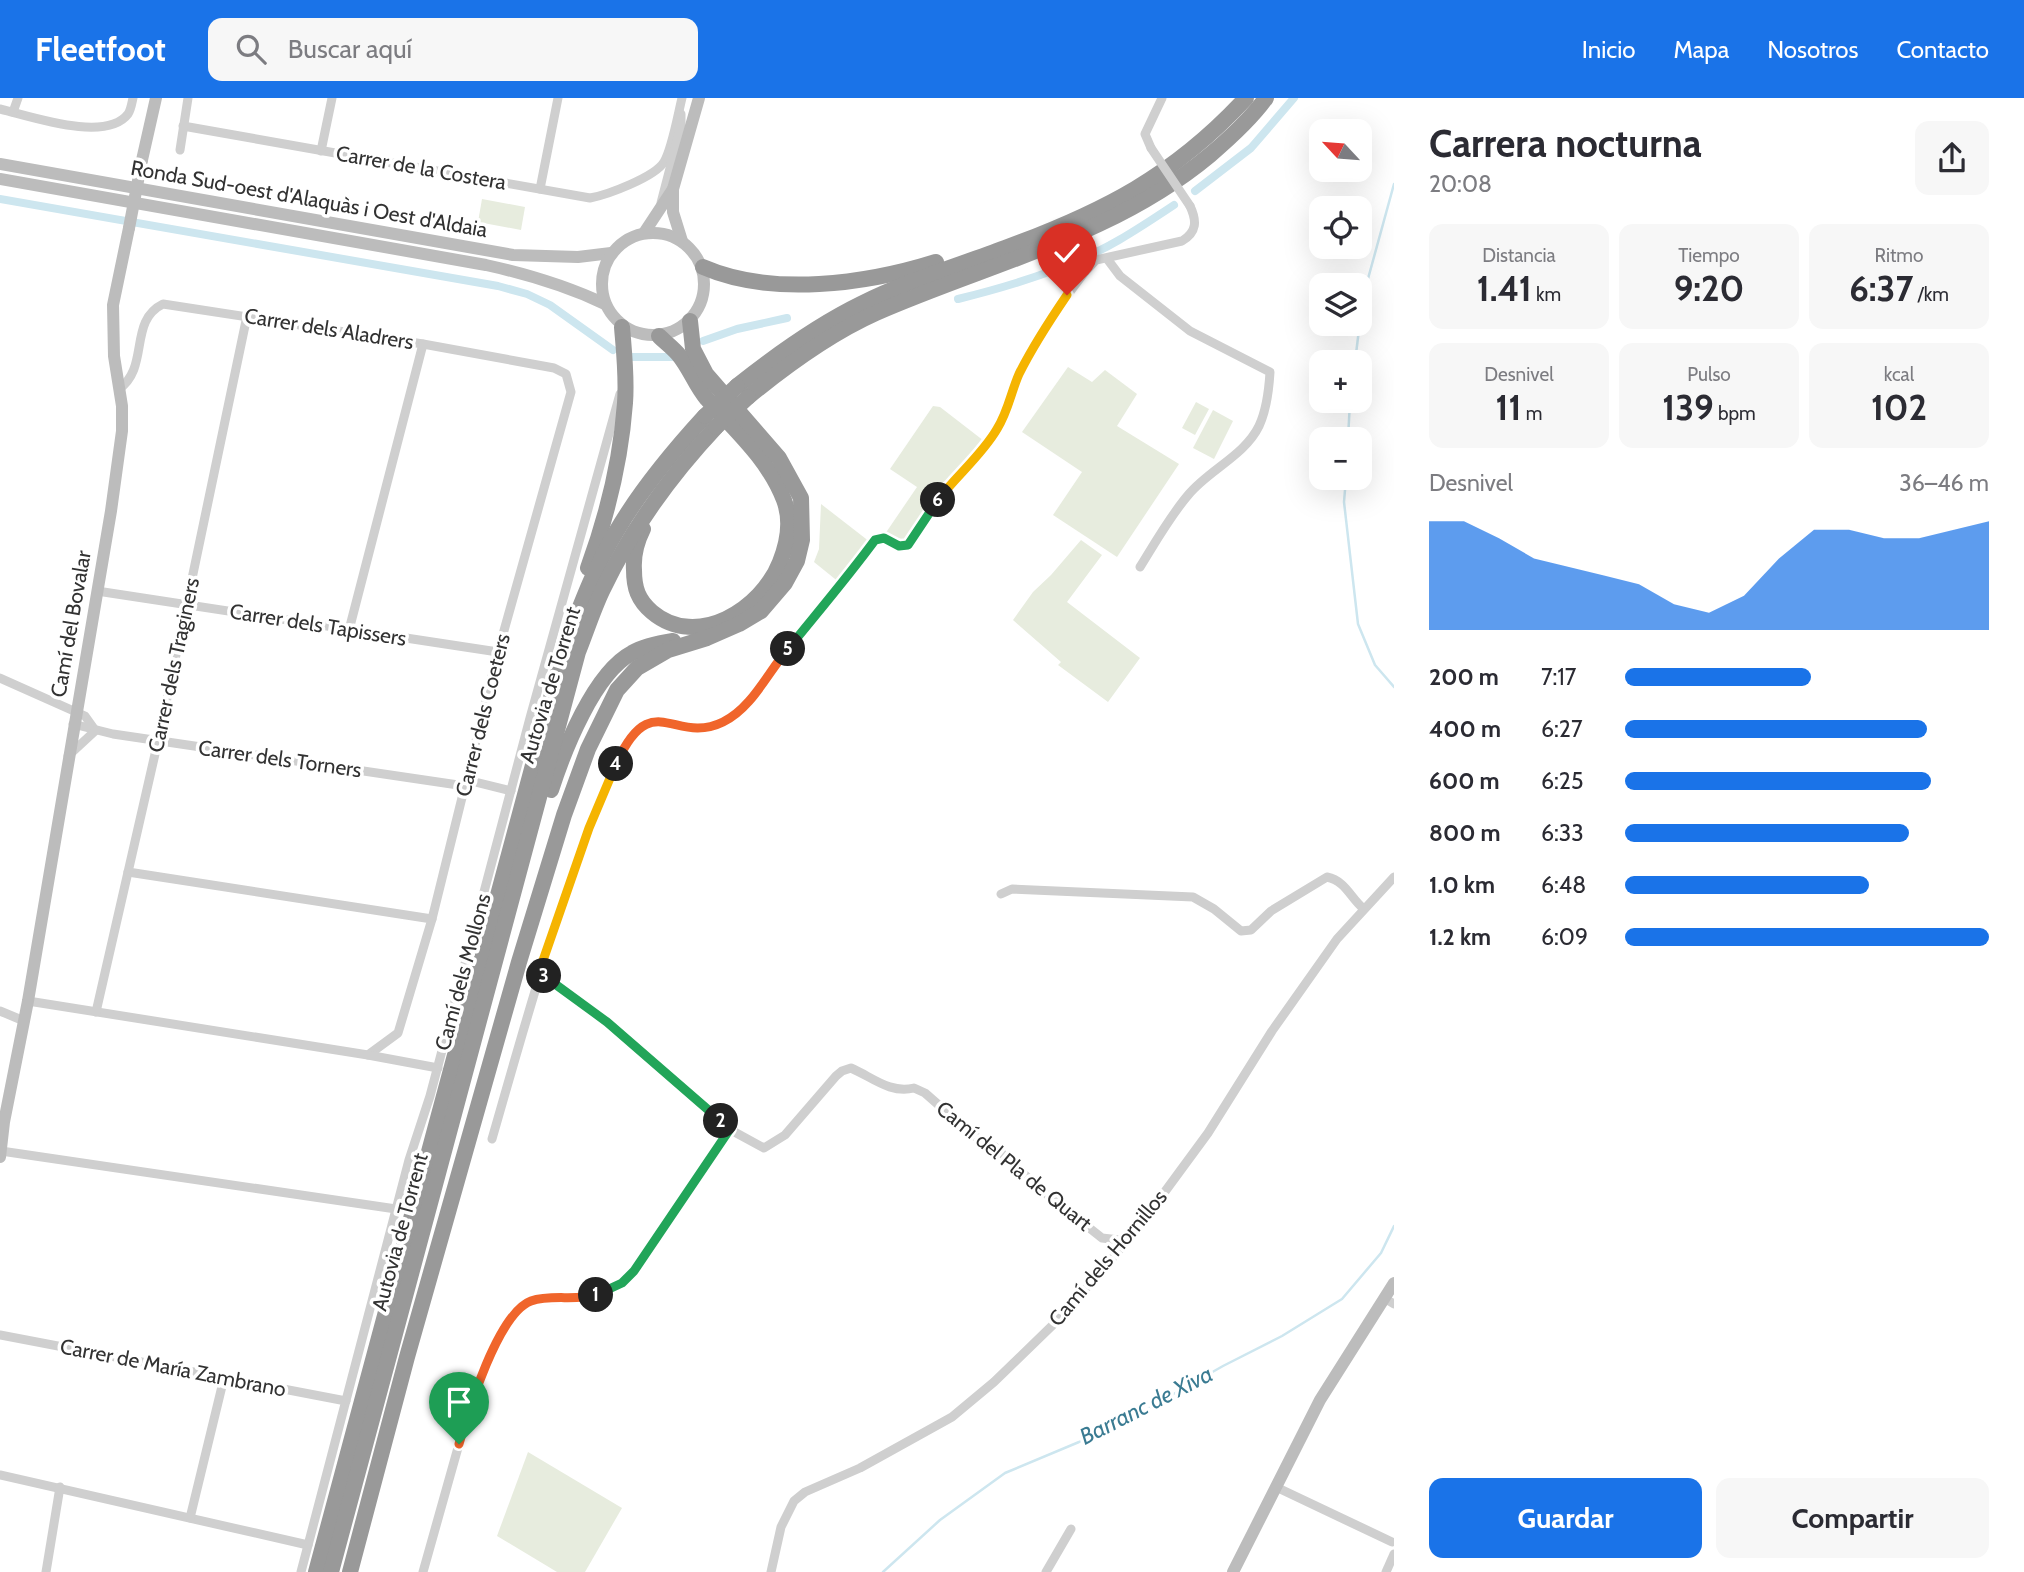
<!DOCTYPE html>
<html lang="es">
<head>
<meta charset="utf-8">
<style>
  body { margin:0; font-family:Cabin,sans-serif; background:#f7f7f7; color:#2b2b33; height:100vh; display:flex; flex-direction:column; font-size:26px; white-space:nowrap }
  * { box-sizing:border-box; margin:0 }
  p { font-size:23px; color:#7c7c81 }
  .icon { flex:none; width:38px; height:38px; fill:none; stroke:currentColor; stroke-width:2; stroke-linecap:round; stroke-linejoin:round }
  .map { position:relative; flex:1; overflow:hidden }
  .panel { display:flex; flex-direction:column; background:#fff; width:630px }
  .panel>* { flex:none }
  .needle { width:46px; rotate:296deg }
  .fabs { position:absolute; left:1309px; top:21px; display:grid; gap:14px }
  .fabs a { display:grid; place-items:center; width:63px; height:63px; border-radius:14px; background:#fff; box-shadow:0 7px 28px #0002; font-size:35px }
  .pin { position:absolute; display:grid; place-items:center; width:60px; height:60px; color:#fff; margin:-72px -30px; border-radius:50% 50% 50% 0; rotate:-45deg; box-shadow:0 0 7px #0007 }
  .pin .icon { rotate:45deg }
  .km { position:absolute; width:35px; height:35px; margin:-18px; border-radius:50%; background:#222; color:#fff; font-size:19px; line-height:35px; text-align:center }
  .round { display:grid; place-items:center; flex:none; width:74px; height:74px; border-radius:14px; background:#f7f7f7 }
  .summary { display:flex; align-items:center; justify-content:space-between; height:119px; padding:0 35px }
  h1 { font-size:38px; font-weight:700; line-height:52px }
  .figures { display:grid; grid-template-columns:repeat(3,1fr); gap:10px; height:119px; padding:7px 35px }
  .figures div { display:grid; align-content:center; border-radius:14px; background:#f7f7f7; text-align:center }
  .figures b { font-size:35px; font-weight:700 }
  .figures small { font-size:19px; font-weight:400 }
  .figures p { font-size:19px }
  .chart { height:196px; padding:14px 35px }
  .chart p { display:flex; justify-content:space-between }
  .chart svg { width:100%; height:126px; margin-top:7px; fill:#1a73e8; opacity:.7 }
  .action { display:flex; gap:14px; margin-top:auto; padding:14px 35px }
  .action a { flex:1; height:80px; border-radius:14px; background:#1a73e8; color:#fff; font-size:28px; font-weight:700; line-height:80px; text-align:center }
  .action a+a { background:#f7f7f7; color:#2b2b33 }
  ul { padding:0 35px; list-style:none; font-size:23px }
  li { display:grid; grid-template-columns:112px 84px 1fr; align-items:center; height:52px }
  li i { height:18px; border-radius:9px; background:#1a73e8 }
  header { display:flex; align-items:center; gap:42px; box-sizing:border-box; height:98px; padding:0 35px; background:#1a73e8; color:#fff }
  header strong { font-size:33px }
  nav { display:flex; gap:38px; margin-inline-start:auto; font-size:24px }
  .search { width:490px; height:63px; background:#f7f7f7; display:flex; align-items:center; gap:18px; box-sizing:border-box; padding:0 24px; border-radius:14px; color:#7c7c81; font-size:26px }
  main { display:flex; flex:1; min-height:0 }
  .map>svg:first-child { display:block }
  .green { fill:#e7ecde }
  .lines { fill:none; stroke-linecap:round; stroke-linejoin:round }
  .stream { stroke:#cde6ef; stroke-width:2.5 }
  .canal { stroke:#cde6ef; stroke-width:8 }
  .street { stroke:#cfcfcf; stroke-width:9 }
  .secondary { stroke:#bcbcbc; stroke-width:12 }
  .highway { stroke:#999; stroke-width:16 }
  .street-bridge { stroke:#cfcfcf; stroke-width:9 }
  .secondary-bridge { stroke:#bcbcbc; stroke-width:12 }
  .highway-bridge { stroke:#999; stroke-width:16 }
  .split-1-casing { stroke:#fff; stroke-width:14 }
  .split-2-casing { stroke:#fff; stroke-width:14 }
  .split-3-casing { stroke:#fff; stroke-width:14 }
  .split-4-casing { stroke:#fff; stroke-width:14 }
  .split-5-casing { stroke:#fff; stroke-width:14 }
  .split-6-casing { stroke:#fff; stroke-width:14 }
  .split-7-casing { stroke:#fff; stroke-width:14 }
  .split-1 { stroke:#f0652b; stroke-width:9 }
  .split-2 { stroke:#22a559; stroke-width:9 }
  .split-3 { stroke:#22a559; stroke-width:9 }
  .split-4 { stroke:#f5b400; stroke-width:9 }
  .split-5 { stroke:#f0652b; stroke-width:9 }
  .split-6 { stroke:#22a559; stroke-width:9 }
  .split-7 { stroke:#f5b400; stroke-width:9 }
  .labels { text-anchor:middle; stroke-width:7; stroke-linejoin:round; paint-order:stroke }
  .street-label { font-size:21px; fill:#323232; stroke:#fff }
  .water-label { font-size:23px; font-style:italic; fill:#3a7b92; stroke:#fff }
</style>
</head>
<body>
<header>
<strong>Fleetfoot</strong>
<div class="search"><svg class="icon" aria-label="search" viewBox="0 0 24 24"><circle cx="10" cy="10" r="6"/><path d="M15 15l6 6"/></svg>Buscar aquí</div>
<nav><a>Inicio</a><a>Mapa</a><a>Nosotros</a><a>Contacto</a></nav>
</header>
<main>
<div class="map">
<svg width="1394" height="1474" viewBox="0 0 1394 1474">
  <rect width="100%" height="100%" fill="#fff"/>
  <g class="green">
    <path d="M482,101L525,109L521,132L478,124Z"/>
    <path d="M1068,269L1092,284L1105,272L1137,296L1117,328L1179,366L1117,459L1053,417L1082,374L1022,334Z"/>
    <path d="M1196,304L1209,311L1195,337L1182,330Z"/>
    <path d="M933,308L940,309L984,343L908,442H898L885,436L917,389L890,371Z"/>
    <path d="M1213,312L1233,323L1214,361L1193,350Z"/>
    <path d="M821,406L870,444L840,485L814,464L819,451Z"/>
    <path d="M1081,442L1102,457L1067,504L1140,560L1108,604L1058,567L1061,564L1013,522L1033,494L1051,477Z"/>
    <path d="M528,1354L622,1410L585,1474H557L497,1438Z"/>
  </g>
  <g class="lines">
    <g class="stream">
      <path d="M1355,264L1363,199L1394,86"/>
      <path d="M1348,341L1350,303"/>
      <path d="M1346,380L1344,404L1358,526L1375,567L1394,589"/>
      <path d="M883,1474L940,1422L1005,1375L1079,1344L1149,1310L1223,1268L1282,1238L1342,1201L1381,1155L1394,1128"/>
    </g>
    <g class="canal">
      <path d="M1195,93L1251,50L1294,0"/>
      <path d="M0,101L498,188L527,196L550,207L613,252"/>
      <path d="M958,201C1011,188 1071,170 1119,142C1138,131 1156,119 1174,107"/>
      <path d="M703,243L737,231L787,220"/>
      <path d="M632,259H672"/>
    </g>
    <g class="street">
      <path d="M0,11C30,18 106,45 128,16C131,12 132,4 133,0"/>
      <path d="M13,14L18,0"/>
      <path d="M183,28L590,100C607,97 655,79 664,64C672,51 678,16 682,0"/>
      <path d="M1151,50L1145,36L1162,0"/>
      <path d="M180,52L188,0"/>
      <path d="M321,53L332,0"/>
      <path d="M540,91L558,0"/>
      <path d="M661,105L681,28V16"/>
      <path d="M1108,162L1120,178L1190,233L1270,274C1269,291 1266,313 1259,328C1245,357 1209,372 1189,396C1170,418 1155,445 1140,469"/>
      <path d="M119,291C150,269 128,223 163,206L423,246L554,270L566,276L571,294L498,554L432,821L398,935L368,957"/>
      <path d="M97,493L498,554"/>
      <path d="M349,532L423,246"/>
      <path d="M0,580L85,618L95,632"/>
      <path d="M73,626L113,636L465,688"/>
      <path d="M68,658L95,633"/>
      <path d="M467,682L511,693"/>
      <path d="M128,774L432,821"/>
      <path d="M1001,796L1012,791L1193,799L1214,811L1241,833L1251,832L1271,813L1327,779C1346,783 1351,801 1364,811"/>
      <path d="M539,874L607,924L729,1031L764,1050L785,1037L836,978L842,973L851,970C872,979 890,996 914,990L925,995L974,1038L995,1049L1040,1091L1102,1140L1128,1143"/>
      <path d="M28,903L368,957L438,970"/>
      <path d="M0,913L24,923"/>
      <path d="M96,914L158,643L247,218"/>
      <path d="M492,1041C531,906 567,771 626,643C650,611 672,630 703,629C717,628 728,621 739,613L875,442L885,440L899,448L908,447L947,390L989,345L998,330L1009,307L1019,276L1048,223L1084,175L1096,162L1182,143C1197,134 1197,123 1190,108"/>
      <path d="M1,1053L396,1111"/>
      <path d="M1384,1200L1394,1206"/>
      <path d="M0,1237L346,1303"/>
      <path d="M0,1377L308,1447"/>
      <path d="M1276,1389L1392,1444"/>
      <path d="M190,1420L224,1280"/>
      <path d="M46,1474L60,1389"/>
      <path d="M301,1474L409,1062L430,998L530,620L620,296"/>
      <path d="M423,1474L470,1307L504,1229L518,1211L531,1203L586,1200L622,1184L634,1173L729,1031"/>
      <path d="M771,1474L781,1429L794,1403L805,1394L860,1370L952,1319L994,1284L1060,1220L1136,1133L1208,1035L1272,933L1337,841L1394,779"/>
      <path d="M1046,1474L1071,1431"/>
      <path d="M1386,1474L1394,1456"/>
    </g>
    <g class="secondary">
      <path d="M142,62L156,0"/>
      <path d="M0,66L513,157L578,159L611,155"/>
      <path d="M0,81L486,167C527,176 567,188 605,206"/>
      <circle cx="653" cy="186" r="51"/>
      <path d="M644,135L673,91"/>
      <path d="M682,143L673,114V91L699,0"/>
      <path d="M0,1059L4,1024L28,903L111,413L122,333V308L114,258L113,207L129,130"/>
      <path d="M1233,1474L1320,1302L1394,1185"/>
    </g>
    <g class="highway">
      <path d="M703,169C772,199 866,186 936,164"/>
      <path d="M737,288C776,257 816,228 861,206C907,183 957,168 1005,150C1103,114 1174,78 1246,0"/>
      <path d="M748,299C787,267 829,236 876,215C990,165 1113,138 1210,57C1230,40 1251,21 1266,0"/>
      <path d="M643,431C637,443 633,458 634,472C634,490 638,502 652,514C697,552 762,511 780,464C788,444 792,423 784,402C769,362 735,332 707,301C695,287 690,270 678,256C673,250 665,244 659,238"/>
      <path d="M588,470C607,418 621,360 625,305C627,279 624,254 622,229"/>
      <path d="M551,692C564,652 594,575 632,555C644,548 660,545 673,543"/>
      <path d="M316,1474L565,548C580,509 594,470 616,434C641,391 672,354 705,318"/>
      <path d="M331,1474L578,554C586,534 593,512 602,493C631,432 669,379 716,329"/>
      <path d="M350,1474L407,1259L519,864L564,717L588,651L617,592L637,570L668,552L707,540L739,526L761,513L785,485L797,463L802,442L801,400L779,360L706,276L693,251L690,223"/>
    </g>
    <path class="street-bridge" d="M1151,50L1190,108"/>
    <path class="secondary-bridge" d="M129,130L142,62"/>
    <g class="highway-bridge">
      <path d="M705,318L737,288"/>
      <path d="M716,329L748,299"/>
    </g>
  </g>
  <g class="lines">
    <defs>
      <path id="split-1" d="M459,1346C468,1314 498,1215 531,1203C551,1196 575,1203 596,1197"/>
      <path id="split-2" d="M596,1197L622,1185L634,1173L730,1031L721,1023"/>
      <path id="split-3" d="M544,878L607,924L721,1023"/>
      <path id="split-4" d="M544,878L539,874L589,730L616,666"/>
      <path id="split-5" d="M616,666C652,587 674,648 723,624C752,610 768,574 788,551"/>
      <path id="split-6" d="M788,551C817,515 847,480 875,442L884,440L899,448L908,447L938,402"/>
      <path id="split-7" d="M938,402C956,378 982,357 997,331C1008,314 1011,294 1019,276C1033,248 1050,222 1067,197"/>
    </defs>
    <use href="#split-1" class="split-1-casing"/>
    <use href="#split-2" class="split-2-casing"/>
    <use href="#split-3" class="split-3-casing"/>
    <use href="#split-4" class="split-4-casing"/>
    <use href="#split-5" class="split-5-casing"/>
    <use href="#split-6" class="split-6-casing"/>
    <use href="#split-7" class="split-7-casing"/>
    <use href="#split-1" class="split-1"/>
    <use href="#split-2" class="split-2"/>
    <use href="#split-3" class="split-3"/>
    <use href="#split-4" class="split-4"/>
    <use href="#split-5" class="split-5"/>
    <use href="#split-6" class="split-6"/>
    <use href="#split-7" class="split-7"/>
  </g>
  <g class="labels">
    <g class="street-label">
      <text transform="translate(421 70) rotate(10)" y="7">Carrer de la Costera</text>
      <text transform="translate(309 101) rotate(10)" y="7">Ronda Sud-oest d'Alaquàs i Oest d'Aldaia</text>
      <text transform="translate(329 231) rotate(9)" y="7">Carrer dels Aladrers</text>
      <text transform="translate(71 526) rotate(-80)" y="7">Camí del Bovalar</text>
      <text transform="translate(318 527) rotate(9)" y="7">Carrer dels Tapissers</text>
      <text transform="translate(174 567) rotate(-78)" y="7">Carrer dels Traginers</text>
      <text transform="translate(550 587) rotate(-73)" y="7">Autovia de Torrent</text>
      <text transform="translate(483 617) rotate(-76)" y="7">Carrer dels Coeters</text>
      <text transform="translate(280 661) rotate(8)" y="7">Carrer dels Torners</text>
      <text transform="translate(463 874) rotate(-75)" y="7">Camí dels Mollons</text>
      <text transform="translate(1014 1068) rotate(39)" y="7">Camí del Pla de Quart</text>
      <text transform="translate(400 1134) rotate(-75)" y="7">Autovia de Torrent</text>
      <text transform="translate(1108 1160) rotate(-50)" y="7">Camí dels Hornillos</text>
      <text transform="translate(173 1270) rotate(11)" y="7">Carrer de María Zambrano</text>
    </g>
    <g class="water-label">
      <text transform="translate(1146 1307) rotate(-27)" y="8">Barranc de Xiva</text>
    </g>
  </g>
</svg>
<div class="fabs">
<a><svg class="needle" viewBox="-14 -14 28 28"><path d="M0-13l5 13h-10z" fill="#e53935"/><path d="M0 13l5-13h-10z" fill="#7c7c81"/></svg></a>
<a><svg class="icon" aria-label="locate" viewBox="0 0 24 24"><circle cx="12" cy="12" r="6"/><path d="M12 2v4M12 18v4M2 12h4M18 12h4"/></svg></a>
<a><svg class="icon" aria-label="layers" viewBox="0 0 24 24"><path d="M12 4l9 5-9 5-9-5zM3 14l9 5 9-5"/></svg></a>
<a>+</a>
<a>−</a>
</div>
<div class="pin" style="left:459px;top:1346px;background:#1e9e55"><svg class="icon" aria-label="arrive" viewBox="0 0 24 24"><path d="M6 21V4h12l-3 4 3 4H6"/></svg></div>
<div class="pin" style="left:1067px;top:197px;background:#d93025"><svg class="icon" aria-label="check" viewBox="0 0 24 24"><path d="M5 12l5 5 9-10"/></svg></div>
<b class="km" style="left:596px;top:1197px">1</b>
<b class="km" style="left:721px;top:1023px">2</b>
<b class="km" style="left:544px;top:878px">3</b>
<b class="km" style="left:616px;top:666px">4</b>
<b class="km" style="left:788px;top:551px">5</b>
<b class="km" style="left:938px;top:402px">6</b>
</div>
<section class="panel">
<div class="summary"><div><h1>Carrera nocturna</h1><p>20:08</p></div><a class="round"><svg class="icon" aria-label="share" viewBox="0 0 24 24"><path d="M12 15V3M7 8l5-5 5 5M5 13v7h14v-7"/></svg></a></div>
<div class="figures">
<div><p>Distancia</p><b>1.41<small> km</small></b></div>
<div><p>Tiempo</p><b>9:20</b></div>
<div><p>Ritmo</p><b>6:37<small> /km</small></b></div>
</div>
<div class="figures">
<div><p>Desnivel</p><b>11<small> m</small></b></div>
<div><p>Pulso</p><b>139<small> bpm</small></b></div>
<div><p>kcal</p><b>102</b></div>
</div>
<div class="chart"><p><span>Desnivel</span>36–46 m</p>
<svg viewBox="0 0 160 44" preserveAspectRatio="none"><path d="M0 44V6L10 6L20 12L30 19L40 22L50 25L60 28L70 35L80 38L90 32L100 19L110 9L120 9L130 12L140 12L150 9L160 6V44z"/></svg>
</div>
<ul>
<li><b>200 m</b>7:17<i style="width:51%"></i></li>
<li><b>400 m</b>6:27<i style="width:83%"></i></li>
<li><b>600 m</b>6:25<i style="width:84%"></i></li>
<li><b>800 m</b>6:33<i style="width:78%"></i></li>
<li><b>1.0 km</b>6:48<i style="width:67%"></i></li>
<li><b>1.2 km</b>6:09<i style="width:100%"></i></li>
</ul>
<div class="action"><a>Guardar</a><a>Compartir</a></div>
</section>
</main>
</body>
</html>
